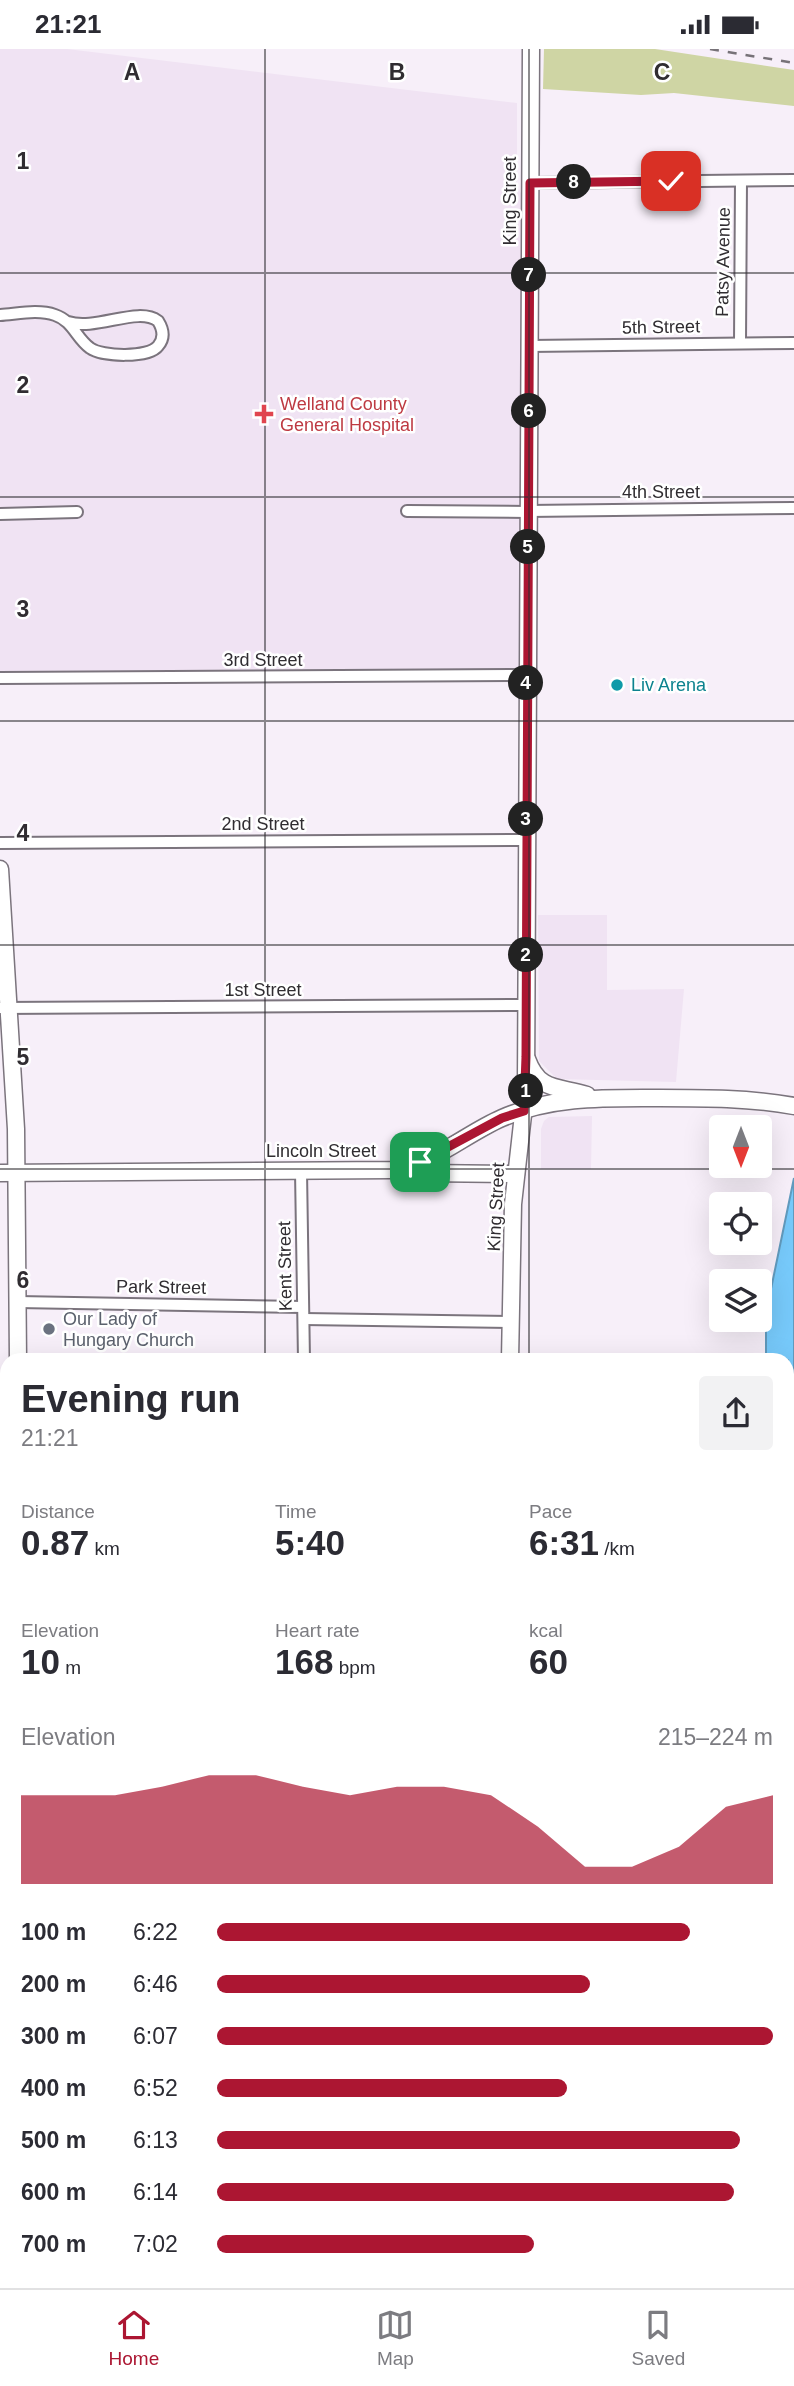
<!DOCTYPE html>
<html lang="en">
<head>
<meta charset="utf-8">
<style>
  body { margin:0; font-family:Helvetica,sans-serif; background:#f2f2f3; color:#2b2b33; height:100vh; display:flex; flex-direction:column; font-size:26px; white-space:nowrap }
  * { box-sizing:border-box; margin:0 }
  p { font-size:23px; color:#7c7c81 }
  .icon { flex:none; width:38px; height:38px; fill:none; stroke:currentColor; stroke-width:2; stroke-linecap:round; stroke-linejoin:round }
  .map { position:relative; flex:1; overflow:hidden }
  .details { position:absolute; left:0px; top:1304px; width:794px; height:936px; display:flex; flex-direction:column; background:#fff; border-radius:21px 21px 0 0; box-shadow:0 7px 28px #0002 }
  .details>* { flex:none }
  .needle { width:46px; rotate:180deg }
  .buttons { position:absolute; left:709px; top:1066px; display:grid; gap:14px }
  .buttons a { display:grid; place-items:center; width:63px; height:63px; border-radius:7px; background:#fff; box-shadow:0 7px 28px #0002; font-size:35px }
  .pin { position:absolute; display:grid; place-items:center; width:60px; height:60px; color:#fff; margin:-30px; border-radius:14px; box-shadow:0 4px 10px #0006 }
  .km { position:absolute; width:35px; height:35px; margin:-18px; border-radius:50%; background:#222; color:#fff; font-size:19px; line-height:35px; text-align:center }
  .round { display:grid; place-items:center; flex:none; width:74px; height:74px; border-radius:7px; background:#f2f2f3 }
  .summary { display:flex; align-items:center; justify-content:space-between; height:119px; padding:0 21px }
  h1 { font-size:38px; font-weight:600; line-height:52px }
  .stats { display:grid; grid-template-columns:repeat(3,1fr); gap:10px; height:119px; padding:7px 21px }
  .stats div { display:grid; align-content:center }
  .stats b { font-size:35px; font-weight:600 }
  .stats small { font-size:19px; font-weight:400 }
  .stats p { font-size:19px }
  .chart { height:196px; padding:14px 21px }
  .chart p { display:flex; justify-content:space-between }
  .chart svg { width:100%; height:126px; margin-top:7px; fill:#ac1632; opacity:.7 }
  ul { padding:0 21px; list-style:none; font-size:23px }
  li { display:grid; grid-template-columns:112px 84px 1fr; align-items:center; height:52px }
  li i { height:18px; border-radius:9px; background:#ac1632 }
  .status { display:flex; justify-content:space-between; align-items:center; height:49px; padding:0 35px; background:#fff; direction:ltr }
  .status svg { height:19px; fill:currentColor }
  .menu { display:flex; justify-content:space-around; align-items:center; height:98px; border-top:2px solid #e1e1e2; background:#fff; font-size:19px; color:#7c7c81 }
  .menu a { display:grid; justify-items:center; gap:4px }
  .menu .selected { color:#ac1632 }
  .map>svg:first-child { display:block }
  .built { fill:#f0e3f3 }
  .green { fill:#cfd5a4 }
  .water { fill:#77cafb; stroke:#629bbe; stroke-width:2 }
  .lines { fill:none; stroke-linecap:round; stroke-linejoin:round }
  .street-casing { stroke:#7b747d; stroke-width:14 }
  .secondary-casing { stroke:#7b747d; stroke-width:19 }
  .street { stroke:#fff; stroke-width:10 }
  .secondary { stroke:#fff; stroke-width:16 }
  .rail { stroke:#777278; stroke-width:2.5; stroke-dasharray:9 9; stroke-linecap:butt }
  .route-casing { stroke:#fff; stroke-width:14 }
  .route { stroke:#ac1632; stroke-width:9 }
  .grid { fill:none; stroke:#302d31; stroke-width:2; stroke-opacity:0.55 }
  .health-dot { fill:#e0444e; stroke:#fff; stroke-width:2.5 }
  .culture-dot { fill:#0f9aa8; stroke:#fff; stroke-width:2.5 }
  .worship-dot { fill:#6b7280; stroke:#fff; stroke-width:2.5 }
  .labels { text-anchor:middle; stroke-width:5; stroke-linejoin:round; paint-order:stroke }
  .street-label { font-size:18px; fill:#302d31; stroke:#fff }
  .health-label { font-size:18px; fill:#be3a42; stroke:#fff; text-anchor:start }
  .culture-label { font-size:18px; fill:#0d838f; stroke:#fff; text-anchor:start }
  .worship-label { font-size:18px; fill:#5b616d; stroke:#fff; text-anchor:start }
  .grid-label { font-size:23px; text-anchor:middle; font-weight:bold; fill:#302d31; stroke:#fff; stroke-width:5; stroke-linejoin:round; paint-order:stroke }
</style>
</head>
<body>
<div class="status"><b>21:21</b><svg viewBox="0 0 49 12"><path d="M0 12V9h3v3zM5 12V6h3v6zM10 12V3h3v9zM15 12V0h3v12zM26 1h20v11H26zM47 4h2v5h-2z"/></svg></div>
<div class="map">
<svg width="794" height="2239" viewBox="0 0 794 2239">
  <rect width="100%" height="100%" fill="#f7eff9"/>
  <g class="built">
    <path d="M0,0H67L517,54V135L529,164L527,626L0,629Z"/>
    <path d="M538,866H607V941L684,940L676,1033L557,1030L539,1012Z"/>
    <path d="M592,1067L591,1120H541V1080L544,1072L549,1068Z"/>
    <path d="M0,2164H7V2233H468L467,2239H0Z"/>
  </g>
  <path class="green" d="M544,0H655L794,21V57L674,44L641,46L543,40Z"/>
  <g class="water">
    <path d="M794,1129V1681L788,1702V1311H766V1264Z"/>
    <path d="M496,2233H630L631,2239H493Z"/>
  </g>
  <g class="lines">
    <defs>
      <g id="street">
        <path d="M530,134L794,131"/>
        <path d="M0,266C17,265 38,260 55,266C73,272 76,289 90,299C102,308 149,309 158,297C165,289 163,280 158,272C138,257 96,282 68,273"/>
        <path d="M740,294L741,132"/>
        <path d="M529,297L794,294"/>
        <path d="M407,462L528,463"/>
        <path d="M528,462L794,459"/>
        <path d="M0,465L77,463"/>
        <path d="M0,629L527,626"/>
        <path d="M0,794L526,791"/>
        <path d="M0,959L526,956"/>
        <path d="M301,1122L304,1311"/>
        <path d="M18,1253L303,1258"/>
        <path d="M304,1270L510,1273"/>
        <path d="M0,1429H7"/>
        <path d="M0,1764H7"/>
        <path d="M788,1797L794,1788"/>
        <path d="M788,1896L794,1895"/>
        <path d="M0,1931H7"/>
        <path d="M788,2023L794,2021"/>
        <path d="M0,2030H7"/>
        <path d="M0,2109L7,2107"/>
        <path d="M788,2132L794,2131"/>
        <path d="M166,2233L167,2239"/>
        <path d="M762,2233V2239"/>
      </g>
      <g id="secondary">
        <path d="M0,820L16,1080L18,1311"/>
        <path d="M527,1010C539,1043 558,1037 587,1046"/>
        <path d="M405,1120L423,1124L516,1125"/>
        <path d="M0,1124L391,1121C431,1117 465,1085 502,1069C552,1047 607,1049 660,1049C706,1049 749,1049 794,1057"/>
        <path d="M510,1311L513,1155L526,1039L531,0"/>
        <path d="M0,2228L7,2227"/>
        <path d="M19,2233V2239"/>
        <path d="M681,2233L682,2239"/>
        <path d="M472,2239L474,2233"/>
        <path d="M779,2239L794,2237"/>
      </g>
    </defs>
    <use href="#street" class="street-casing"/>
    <use href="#secondary" class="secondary-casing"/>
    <use href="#street" class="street"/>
    <use href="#secondary" class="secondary"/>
    <path class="rail" d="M710,0L794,14"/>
  </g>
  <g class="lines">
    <defs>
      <path id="route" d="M420,1113L502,1069L524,1062L526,1008L530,134L671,132"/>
    </defs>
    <use href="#route" class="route-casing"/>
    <use href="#route" class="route"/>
  </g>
  <path class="grid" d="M265,0V1311M529,0V1311M0,224H794M0,448H794M0,672H794M0,896H794M0,1120H794M0,1343H7M788,1343H794M0,1567H7M788,1567H794M0,1791H7M788,1791H794M0,2015H7M788,2015H794M265,2233V2239M529,2233V2239"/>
  <path class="health-dot" d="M260.5 354.5h7v7h7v7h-7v7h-7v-7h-7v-7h7z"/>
  <circle class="culture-dot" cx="617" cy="636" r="7"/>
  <circle class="worship-dot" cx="49" cy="1280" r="7"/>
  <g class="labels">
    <g class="street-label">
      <text transform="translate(510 152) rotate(-90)" y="6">King Street</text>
      <text transform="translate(723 213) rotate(-89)" y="6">Patsy Avenue</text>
      <text transform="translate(661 278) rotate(-1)" y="6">5th Street</text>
      <text x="661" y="449">4th Street</text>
      <text x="263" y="617">3rd Street</text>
      <text x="263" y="781">2nd Street</text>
      <text x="263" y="947">1st Street</text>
      <text x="321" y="1108">Lincoln Street</text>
      <text transform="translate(496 1158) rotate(-87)" y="6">King Street</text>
      <text transform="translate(285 1217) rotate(-91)" y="6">Kent Street</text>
      <text transform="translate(161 1238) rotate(1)" y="6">Park Street</text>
    </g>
    <g class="health-label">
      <text x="280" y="361">Welland County<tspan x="280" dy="21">General Hospital</tspan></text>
    </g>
    <g class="culture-label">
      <text x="631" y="642">Liv Arena</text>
    </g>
    <g class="worship-label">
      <text x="63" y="1276">Our Lady of<tspan x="63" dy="21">Hungary Church</tspan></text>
    </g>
  </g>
  <g class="grid-label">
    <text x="132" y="31">A</text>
    <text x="397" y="31">B</text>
    <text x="662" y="31">C</text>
    <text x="23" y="120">1</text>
    <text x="23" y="344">2</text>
    <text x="23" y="568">3</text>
    <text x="23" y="792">4</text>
    <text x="23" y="1016">5</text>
    <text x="23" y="1239">6</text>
  </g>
</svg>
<div class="buttons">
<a><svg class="needle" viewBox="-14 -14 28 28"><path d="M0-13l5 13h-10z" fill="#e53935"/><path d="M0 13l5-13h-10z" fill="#7c7c81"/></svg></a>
<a><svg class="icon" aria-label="locate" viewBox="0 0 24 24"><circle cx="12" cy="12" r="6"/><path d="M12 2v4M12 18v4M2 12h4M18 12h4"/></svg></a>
<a><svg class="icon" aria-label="layers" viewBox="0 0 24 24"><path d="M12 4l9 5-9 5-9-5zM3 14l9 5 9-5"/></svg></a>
</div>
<div class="pin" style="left:420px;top:1113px;background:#1e9e55"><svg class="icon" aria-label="arrive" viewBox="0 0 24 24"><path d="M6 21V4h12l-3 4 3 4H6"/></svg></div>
<div class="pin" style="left:671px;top:132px;background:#d93025"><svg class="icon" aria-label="check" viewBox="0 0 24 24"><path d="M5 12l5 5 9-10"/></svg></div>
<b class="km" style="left:526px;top:1042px">1</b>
<b class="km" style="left:526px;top:906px">2</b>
<b class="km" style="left:526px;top:770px">3</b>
<b class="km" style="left:526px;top:634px">4</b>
<b class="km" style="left:528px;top:498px">5</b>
<b class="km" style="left:529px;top:362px">6</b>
<b class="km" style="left:529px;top:226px">7</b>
<b class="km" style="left:574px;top:133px">8</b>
<section class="details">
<div class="summary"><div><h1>Evening run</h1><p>21:21</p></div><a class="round"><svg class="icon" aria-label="share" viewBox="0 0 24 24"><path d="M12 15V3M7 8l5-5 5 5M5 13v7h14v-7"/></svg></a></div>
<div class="stats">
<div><p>Distance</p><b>0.87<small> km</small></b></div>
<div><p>Time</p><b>5:40</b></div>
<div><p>Pace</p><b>6:31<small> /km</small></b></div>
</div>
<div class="stats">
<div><p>Elevation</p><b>10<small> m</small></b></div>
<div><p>Heart rate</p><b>168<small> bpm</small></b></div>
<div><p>kcal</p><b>60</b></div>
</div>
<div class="chart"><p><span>Elevation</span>215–224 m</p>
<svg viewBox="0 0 160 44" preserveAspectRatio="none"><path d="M0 44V13L10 13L20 13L30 10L40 6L50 6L60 10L70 13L80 10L90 10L100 13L110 24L120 38L130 38L140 31L150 17L160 13V44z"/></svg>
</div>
<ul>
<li><b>100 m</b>6:22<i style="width:85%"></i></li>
<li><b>200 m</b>6:46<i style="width:67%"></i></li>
<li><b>300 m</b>6:07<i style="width:100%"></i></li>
<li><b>400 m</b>6:52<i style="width:63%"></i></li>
<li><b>500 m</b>6:13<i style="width:94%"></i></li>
<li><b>600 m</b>6:14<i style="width:93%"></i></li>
<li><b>700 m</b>7:02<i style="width:57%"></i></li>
</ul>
</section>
</div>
<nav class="menu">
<a class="selected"><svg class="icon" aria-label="home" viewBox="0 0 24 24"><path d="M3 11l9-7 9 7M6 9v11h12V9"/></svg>Home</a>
<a><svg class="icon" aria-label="map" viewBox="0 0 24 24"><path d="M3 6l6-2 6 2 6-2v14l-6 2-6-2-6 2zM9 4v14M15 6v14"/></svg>Map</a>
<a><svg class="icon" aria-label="saved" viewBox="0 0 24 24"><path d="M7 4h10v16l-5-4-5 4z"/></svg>Saved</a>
</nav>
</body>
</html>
